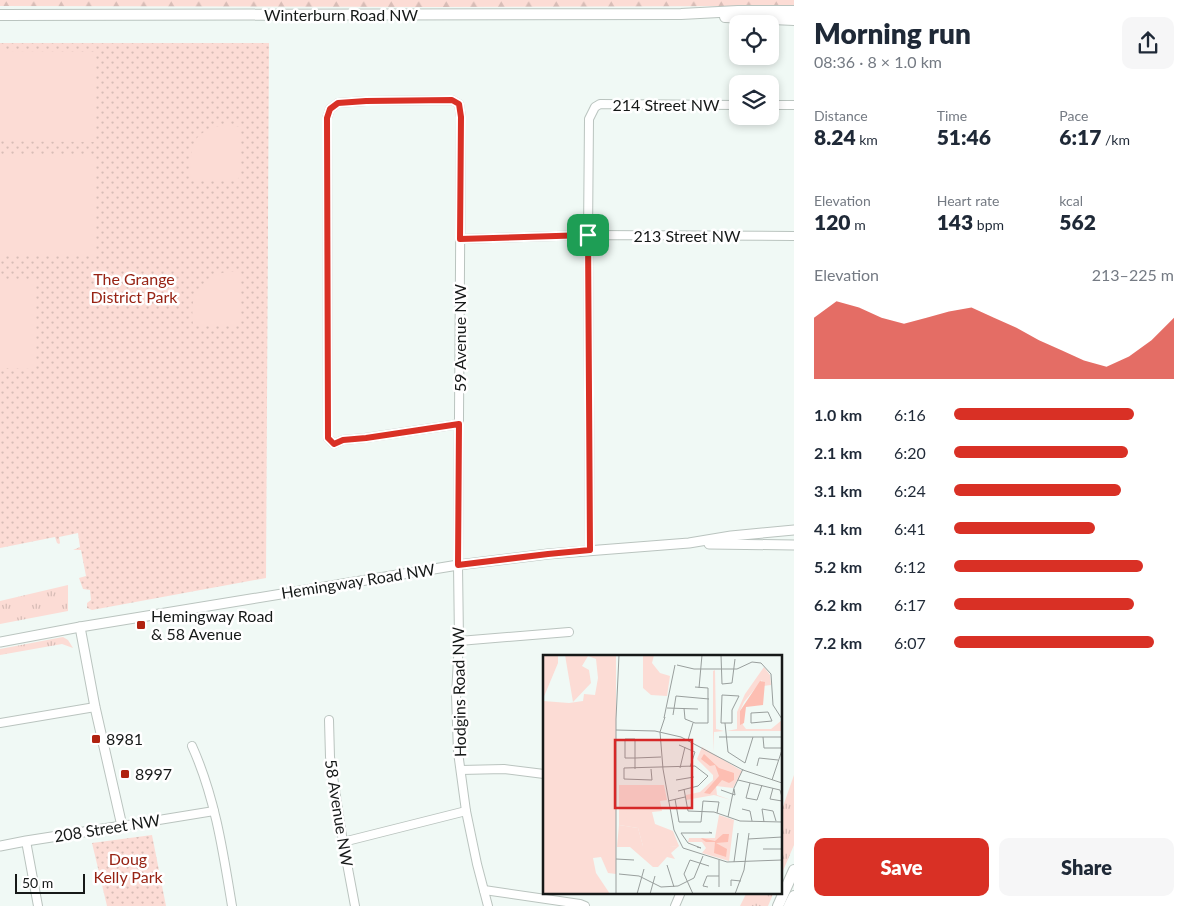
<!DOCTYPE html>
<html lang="en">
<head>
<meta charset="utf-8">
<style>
  body { margin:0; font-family:Lato,sans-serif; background:#f6f6f7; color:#1f2937; height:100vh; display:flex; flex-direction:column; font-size:19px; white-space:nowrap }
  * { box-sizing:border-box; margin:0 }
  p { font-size:16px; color:#747a83 }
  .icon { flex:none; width:28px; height:28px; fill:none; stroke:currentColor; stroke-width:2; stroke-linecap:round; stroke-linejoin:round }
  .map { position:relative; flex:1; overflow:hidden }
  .panel { display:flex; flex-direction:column; background:#fff; width:400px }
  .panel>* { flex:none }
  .fabs { position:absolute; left:729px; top:15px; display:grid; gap:10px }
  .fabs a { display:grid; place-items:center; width:50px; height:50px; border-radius:10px; background:#fff; box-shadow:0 2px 8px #0003; font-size:25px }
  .scale { position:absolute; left:15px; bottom:12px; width:70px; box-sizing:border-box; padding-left:5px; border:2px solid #161918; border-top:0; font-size:14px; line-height:18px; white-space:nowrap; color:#161918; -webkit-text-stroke:4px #fff; paint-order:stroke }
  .pin { position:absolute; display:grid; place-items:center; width:42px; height:42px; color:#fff; margin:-21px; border-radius:10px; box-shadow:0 2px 8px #0006 }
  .round { display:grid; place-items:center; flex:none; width:52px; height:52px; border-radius:10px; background:#f6f6f7 }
  .headline { display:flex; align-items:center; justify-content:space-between; height:85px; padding:0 20px }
  h1 { font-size:28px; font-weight:800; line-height:38px }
  .stats { display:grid; grid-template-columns:repeat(3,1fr); gap:8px; height:85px; padding:5px 20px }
  .stats div { display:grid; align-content:center }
  .stats b { font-size:21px; font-weight:800 }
  .stats small { font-size:14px; font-weight:400 }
  .stats p { font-size:14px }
  .chart { height:140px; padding:10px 20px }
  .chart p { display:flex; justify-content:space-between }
  .chart svg { width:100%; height:90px; margin-top:5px; fill:#d93025; opacity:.7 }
  .primary-button { display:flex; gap:10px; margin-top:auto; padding:10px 20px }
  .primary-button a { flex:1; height:58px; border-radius:10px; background:#d93025; color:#fff; font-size:20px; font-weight:800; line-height:58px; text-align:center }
  .primary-button a+a { background:#f6f6f7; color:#1f2937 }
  ul { padding:0 20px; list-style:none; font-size:16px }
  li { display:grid; grid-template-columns:80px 60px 1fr; align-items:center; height:38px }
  li i { height:12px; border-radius:6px; background:#d93025 }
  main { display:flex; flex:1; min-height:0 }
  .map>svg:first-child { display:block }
  .grass { fill:url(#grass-tufts) }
  .forest { fill:url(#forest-firs) }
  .park { fill:url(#park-dots) }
  .garden { fill:#fcdcd5 }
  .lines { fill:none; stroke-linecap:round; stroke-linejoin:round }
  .minor-casing { stroke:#bac4bf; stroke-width:10 }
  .tertiary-casing { stroke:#bac4bf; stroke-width:11 }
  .secondary-casing { stroke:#bac4bf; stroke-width:12 }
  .minor { stroke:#fff; stroke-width:8 }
  .tertiary { stroke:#fff; stroke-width:9 }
  .secondary { stroke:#fff; stroke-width:10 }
  .route-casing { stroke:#fff; stroke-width:10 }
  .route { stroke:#d93025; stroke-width:6 }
  .poi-dot { fill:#b02210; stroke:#fff; stroke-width:2 }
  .labels { text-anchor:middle; stroke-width:5; stroke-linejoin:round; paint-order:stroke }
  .street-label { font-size:16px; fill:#161918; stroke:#fff }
  .park-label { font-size:16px; fill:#972314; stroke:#fff }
  .poi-label { font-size:16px; fill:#161918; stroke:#fff; text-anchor:start }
  .inset-road { fill:none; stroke:#999f9d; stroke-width:1 }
  .view { fill:#d62828; fill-opacity:0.15; stroke:#d62828; stroke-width:2.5 }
  .inset-edge { fill:none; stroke:#161918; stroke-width:2.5 }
</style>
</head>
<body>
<main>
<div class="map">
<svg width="794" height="906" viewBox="0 0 794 906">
  <defs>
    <pattern id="grass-tufts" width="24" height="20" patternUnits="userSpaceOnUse" patternTransform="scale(1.25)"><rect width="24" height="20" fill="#fcdcd5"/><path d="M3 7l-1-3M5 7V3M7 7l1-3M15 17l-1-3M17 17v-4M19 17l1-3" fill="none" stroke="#d7bcb6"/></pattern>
    <pattern id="forest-firs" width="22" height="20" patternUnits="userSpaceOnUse" patternTransform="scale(1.25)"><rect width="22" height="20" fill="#fcdcd5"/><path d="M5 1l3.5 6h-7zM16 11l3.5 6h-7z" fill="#d7bcb6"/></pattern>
    <pattern id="park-dots" width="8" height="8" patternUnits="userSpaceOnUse" patternTransform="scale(1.25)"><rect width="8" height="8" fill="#fcdcd5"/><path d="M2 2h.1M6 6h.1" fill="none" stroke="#d7bcb6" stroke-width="1.8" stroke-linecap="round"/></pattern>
  </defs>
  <rect width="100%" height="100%" fill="#f0f9f5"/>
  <g class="grass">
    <path d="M68,585V611L0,624V601Z"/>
    <path d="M63,637L68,640L73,648L62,644L0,655V649Z"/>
    <path d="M794,775V845L780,878V815Z"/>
    <path d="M747,892H774L768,906H740Z"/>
  </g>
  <path class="forest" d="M0,0H794V6L437,7L0,6Z"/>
  <g class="park">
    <path d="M0,43H269L266,578L92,610L87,608V603L91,600L90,590L83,589L79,578L86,576L81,550H73L80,547L78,533L59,537L60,543L59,544L57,543L55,537L0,548Z"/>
    <path d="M152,835L166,906H107L92,843Z"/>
  </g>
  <g class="garden">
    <path d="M0,51L96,52L95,142L0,141Z"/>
    <path d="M224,125L241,127V175L237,180H191C191,149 187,133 224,125Z"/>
    <rect x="0" y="156" width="94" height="98"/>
    <path d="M241,271V320L235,326H193C193,317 191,307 194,298C195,294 198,292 200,288C211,273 223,272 241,271Z"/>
    <path d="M0,280H35V369L0,368Z"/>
  </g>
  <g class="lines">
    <defs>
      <g id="minor">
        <path d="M770,105H794"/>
        <path d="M460,239L588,235L794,236"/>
        <path d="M459,424L365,438L343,440L334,444L328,438L327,118L330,109L338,103L366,101L452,100L459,104L461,117L458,565L459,641L456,695L458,752L466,811L477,864L488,906"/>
        <path d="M590,550L588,235L589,119L595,107L600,104L738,105"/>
        <path d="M459,641L569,632"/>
        <path d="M329,720L330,757L343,842L355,906"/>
        <path d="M0,723L95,707"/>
        <path d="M192,746C215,797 223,851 232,906"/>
        <path d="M461,770L504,769L544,774"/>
        <path d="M122,826L214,811"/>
        <path d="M26,841L38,906"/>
        <path d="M343,842L466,811"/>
        <path d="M484,890L580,904L585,906"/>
        <path d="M675,906L681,892"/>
      </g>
      <g id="tertiary">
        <path d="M709,544L794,545"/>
        <path d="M0,642L80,627L458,565L548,554L689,543L731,536L794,530"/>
        <path d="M0,846L26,841L122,826L95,707L80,627"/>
      </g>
      <g id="secondary">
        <path d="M0,15L681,14L738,11H794"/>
        <path d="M725,17L794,20"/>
        <path d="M778,906L794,870"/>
        <path d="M789,906L794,896"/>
      </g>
    </defs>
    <use href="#minor" class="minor-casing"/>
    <use href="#tertiary" class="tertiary-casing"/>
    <use href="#secondary" class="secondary-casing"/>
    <use href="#minor" class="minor"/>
    <use href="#tertiary" class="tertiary"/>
    <use href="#secondary" class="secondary"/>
  </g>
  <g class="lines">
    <defs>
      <path id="route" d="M452,100L459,104L461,117L460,239L588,235L590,550L548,554L458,565L459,424L366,438L343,440L334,444L328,438L327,118L330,109L338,103L366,101Z"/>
    </defs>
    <use href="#route" class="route-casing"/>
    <use href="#route" class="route"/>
  </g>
  <g class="poi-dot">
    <rect x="136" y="620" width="10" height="10" rx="2.5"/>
    <rect x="91" y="734" width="10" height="10" rx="2.5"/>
    <rect x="120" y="769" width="10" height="10" rx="2.5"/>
  </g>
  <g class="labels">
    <g class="street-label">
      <text x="341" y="21">Winterburn Road NW</text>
      <text x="666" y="111">214 Street NW</text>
      <text x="687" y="242">213 Street NW</text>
      <text transform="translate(460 338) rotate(-90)" y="6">59 Avenue NW</text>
      <text transform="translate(358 581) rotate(-9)" y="6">Hemingway Road NW</text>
      <text transform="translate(459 692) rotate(-91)" y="6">Hodgins Road NW</text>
      <text transform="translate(339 813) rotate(81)" y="6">58 Avenue NW</text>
      <text transform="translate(107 828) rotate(-9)" y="6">208 Street NW</text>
    </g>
    <g class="park-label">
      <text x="134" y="285">The Grange<tspan x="134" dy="18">District Park</tspan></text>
      <text x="128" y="865">Doug<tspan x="128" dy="18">Kelly Park</tspan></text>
    </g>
    <g class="poi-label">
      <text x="151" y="622">Hemingway Road<tspan x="151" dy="18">&amp; 58 Avenue</tspan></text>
      <text x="106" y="745">8981</text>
      <text x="135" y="780">8997</text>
    </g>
  </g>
  <g transform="translate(543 655)">
    <rect width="239" height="239" fill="#f0f9f5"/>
    <path d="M0,0H15V8L0,44ZM22,0H73V219L65,218L58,202L50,203L53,218L67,239H0V46L26,48L40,46L41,39L52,40L55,23L53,4L45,1L39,11L46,15L48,28L30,47ZM76,170L95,173L100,191L105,193L136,191L128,198L132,204L124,202L115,212H110L87,192H74Z" fill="#fcdcd5"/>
    <path d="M100,0H111L109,8L117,18L127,21L124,41L108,40L100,33ZM221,12L227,20L228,30L220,31L219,25L201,47L197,56L200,70L203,74H228L239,65V76H184L194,74V57L202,39ZM172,15L173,74L181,76L171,77L170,97V16ZM159,92L199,116L190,133L173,131L174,140L188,145L171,140L143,145V140L157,137L170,125V120L154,104ZM76,130H121L124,145L117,146L119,156L109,157L112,169L130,176L136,191L101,195L95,173L76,170ZM176,160L191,165L186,206L159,198L163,193L159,187H145L146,183H172Z" fill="#fcdcd5"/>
    <path d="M76,144L84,145L83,169H76Z" fill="#fcdcd5"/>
    <path d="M217,26L222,27L220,50L203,52L201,68L197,70V56ZM161,99L176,113L191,118V125L186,128L179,125L167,139L161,138L176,121L172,110L167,111L158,104ZM180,179H186L185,187L173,188L184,194L183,202L171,198L172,187H163L160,185L158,183L172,186Z" fill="#fdbeb2"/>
    <path class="inset-road" d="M178,0L179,29L189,28L192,4M134,10L151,14H194L209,7L218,8L228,19L230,50L239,64M156,33L159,0M179,40L196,41L189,55V68H178ZM124,53L155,54M141,53L142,64L152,68H165V33L152,32M225,57L229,66L208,68V58ZM130,60L133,41L166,44M122,62L117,77L120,114L131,175L140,193L184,207L239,205M121,63L132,10M182,68L185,97L202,108L210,82M73,75L112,76L138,82L200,115L239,128M176,82H239M220,82L221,93H239M145,85L150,68M136,90L152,97L147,112M214,111L216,103L235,105M137,113L142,92M92,114V84H82V103H92L118,102M108,114L109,125L81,124V113L152,111L165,121L155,131L135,136M133,125L151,122M195,125L237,135L239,142M229,125L239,95M207,128L203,143L214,145L219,130M230,133L227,144L239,146M141,134L145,156L171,157L197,166L239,167M178,135L192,140L191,134M132,144L136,167H158L160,146L176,147L174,158M125,146L142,142M199,154L207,156L209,166M185,162L191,133L200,114M221,167L219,154L230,156L233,166M205,184L239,182M154,192L158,193L145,188L138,178H169L166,177M220,194H239M73,204L91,205M176,205V232M191,207L195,178M124,210L131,232M76,219L96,221L118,232L135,231L151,223L160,201M188,231V225L198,226M165,232L160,231L164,221H176M73,239V64L76,0M94,239L101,214M107,239L112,221M150,239L141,219L147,205L166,211M192,239L201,215L206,178"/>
    <path class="view" d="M72,85H149V153H72Z"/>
    <rect width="239" height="239" class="inset-edge"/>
  </g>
</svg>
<div class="fabs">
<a><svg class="icon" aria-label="locate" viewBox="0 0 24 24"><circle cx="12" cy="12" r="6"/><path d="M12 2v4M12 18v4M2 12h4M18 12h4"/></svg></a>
<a><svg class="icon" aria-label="layers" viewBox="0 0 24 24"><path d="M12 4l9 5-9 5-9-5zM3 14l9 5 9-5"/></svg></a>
</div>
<div class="scale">50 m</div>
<div class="pin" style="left:588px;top:235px;background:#1e9e55"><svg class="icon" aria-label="arrive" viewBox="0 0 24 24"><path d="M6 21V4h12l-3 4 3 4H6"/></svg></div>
</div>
<section class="panel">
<div class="headline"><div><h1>Morning run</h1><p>08:36 · 8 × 1.0 km</p></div><a class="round"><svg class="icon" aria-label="share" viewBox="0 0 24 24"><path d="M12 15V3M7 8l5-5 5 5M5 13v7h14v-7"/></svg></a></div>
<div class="stats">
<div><p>Distance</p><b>8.24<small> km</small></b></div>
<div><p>Time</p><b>51:46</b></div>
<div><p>Pace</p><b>6:17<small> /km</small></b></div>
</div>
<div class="stats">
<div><p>Elevation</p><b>120<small> m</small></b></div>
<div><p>Heart rate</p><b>143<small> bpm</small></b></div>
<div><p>kcal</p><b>562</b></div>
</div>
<div class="chart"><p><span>Elevation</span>213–225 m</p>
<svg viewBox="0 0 160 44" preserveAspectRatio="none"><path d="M0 44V14L10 6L20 9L30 14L40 17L50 14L60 11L70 9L80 14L90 19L100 25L110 30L120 35L130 38L140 33L150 25L160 14V44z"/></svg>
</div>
<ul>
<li><b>1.0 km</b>6:16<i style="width:82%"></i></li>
<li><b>2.1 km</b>6:20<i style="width:79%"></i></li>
<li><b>3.1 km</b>6:24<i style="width:76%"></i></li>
<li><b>4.1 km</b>6:41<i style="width:64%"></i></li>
<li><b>5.2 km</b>6:12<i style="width:86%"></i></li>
<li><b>6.2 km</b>6:17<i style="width:82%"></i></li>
<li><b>7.2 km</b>6:07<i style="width:91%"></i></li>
</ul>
<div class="primary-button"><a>Save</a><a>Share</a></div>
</section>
</main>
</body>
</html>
